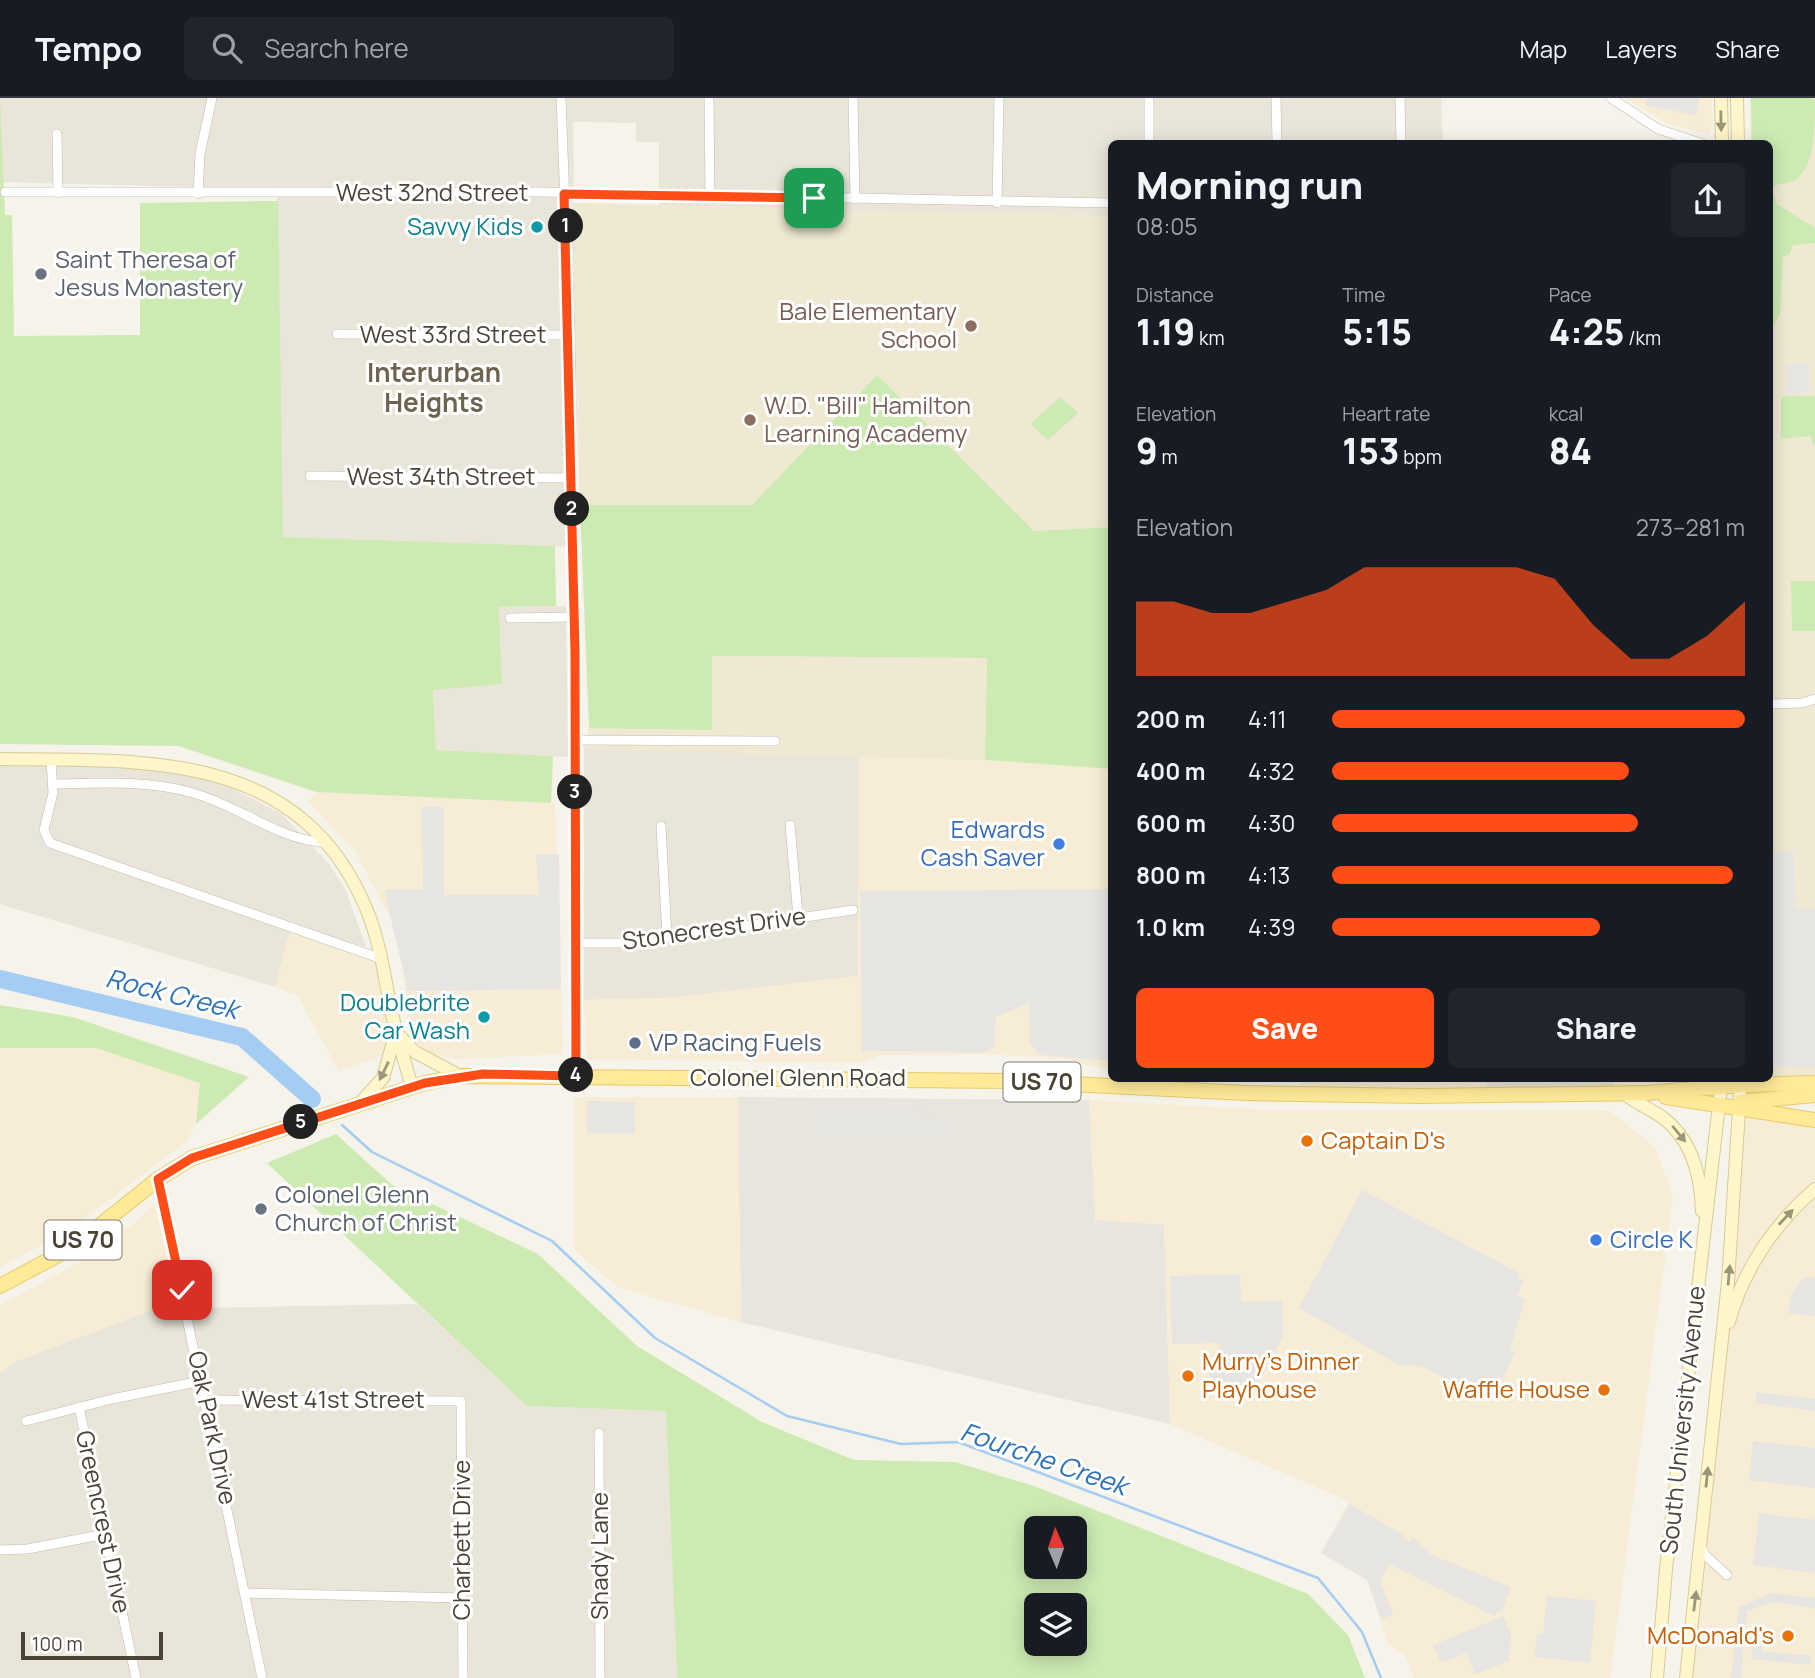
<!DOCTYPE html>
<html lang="en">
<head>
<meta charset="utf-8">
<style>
  body { margin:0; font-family:Manrope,sans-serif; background:#20242c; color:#f1f3f6; height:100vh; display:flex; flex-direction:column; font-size:26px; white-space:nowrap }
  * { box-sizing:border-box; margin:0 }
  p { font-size:23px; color:#9ea1a6 }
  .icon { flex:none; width:38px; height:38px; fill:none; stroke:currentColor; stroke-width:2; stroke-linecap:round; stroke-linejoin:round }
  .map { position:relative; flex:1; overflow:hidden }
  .panel { position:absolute; left:1108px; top:42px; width:665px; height:942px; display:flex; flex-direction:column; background:#171b24; border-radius:10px; box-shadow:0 4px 18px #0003 }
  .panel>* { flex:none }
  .needle { width:46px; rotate:358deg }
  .tools { position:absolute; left:1024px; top:1418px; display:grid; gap:14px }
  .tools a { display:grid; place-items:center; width:63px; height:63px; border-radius:10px; background:#171b24; box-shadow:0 4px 18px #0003; font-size:35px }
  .scale { position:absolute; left:21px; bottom:18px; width:142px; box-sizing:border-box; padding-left:7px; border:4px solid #4a4437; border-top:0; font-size:19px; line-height:24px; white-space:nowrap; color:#4a4437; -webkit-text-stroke:5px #fff; paint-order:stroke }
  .pin { position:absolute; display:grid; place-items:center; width:60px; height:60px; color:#fff; margin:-30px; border-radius:14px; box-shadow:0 4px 10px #0006 }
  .km { position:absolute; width:35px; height:35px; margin:-18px; border-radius:50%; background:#222; color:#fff; font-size:19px; line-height:35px; text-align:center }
  .round { display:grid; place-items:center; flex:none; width:74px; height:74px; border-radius:10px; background:#20242c }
  .summary { display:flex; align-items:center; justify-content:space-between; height:119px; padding:0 28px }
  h1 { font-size:38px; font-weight:800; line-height:52px }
  .metrics { display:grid; grid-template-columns:repeat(3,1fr); gap:10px; height:119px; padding:7px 28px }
  .metrics div { display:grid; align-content:center }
  .metrics b { font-size:35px; font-weight:800 }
  .metrics small { font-size:19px; font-weight:400 }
  .metrics p { font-size:19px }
  .chart { height:196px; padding:14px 28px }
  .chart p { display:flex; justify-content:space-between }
  .chart svg { width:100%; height:126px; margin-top:7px; fill:#ff4d17; opacity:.7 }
  .primary-button { display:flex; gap:14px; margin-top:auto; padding:14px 28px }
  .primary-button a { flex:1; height:80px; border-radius:10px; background:#ff4d17; color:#fff; font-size:28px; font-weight:800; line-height:80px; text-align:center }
  .primary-button a+a { background:#20242c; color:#f1f3f6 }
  ul { padding:0 28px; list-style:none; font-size:23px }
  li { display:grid; grid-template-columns:112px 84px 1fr; align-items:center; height:52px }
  li i { height:18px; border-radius:9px; background:#ff4d17 }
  header { display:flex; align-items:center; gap:42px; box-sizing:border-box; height:98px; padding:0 35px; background:#171b24; border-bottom:2px solid #363941 }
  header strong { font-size:33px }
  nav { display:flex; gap:38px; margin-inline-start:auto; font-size:24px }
  .search { width:490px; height:63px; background:#20242c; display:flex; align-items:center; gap:18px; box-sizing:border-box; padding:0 24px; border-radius:10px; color:#9ea1a6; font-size:26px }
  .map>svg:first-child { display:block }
  .residential { fill:#e9e5d8 }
  .commercial { fill:#f7ecd5 }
  .industrial { fill:#e8e4de }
  .education { fill:#efe9d3 }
  .green { fill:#cceab2; fill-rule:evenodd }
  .parking { fill:#e7e5e1 }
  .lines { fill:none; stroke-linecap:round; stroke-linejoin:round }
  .stream { stroke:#a5cdf3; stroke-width:2.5 }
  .river { stroke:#a5cdf3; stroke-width:18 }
  .street-casing { stroke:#c1bcac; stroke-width:10 }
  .secondary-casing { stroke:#d6cb99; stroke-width:14 }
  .primary-casing { stroke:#e8cb66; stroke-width:16 }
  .street { stroke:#fff; stroke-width:9 }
  .secondary { stroke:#fff7ca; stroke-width:12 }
  .primary { stroke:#ffea99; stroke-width:14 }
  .oneway { fill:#9b9579 }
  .route-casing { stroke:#fff; stroke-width:14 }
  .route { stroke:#ff4d17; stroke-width:9 }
  .culture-dot { fill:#0f9aa8; stroke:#fff; stroke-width:2.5 }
  .worship-dot { fill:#6b7280; stroke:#fff; stroke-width:2.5 }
  .education-dot { fill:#8d6e63; stroke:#fff; stroke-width:2.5 }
  .shop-dot { fill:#3f7fe0; stroke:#fff; stroke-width:2.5 }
  .service-dot { fill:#5c6f8a; stroke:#fff; stroke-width:2.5 }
  .food-dot { fill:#e8710a; stroke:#fff; stroke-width:2.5 }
  .labels { text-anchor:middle; stroke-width:6; stroke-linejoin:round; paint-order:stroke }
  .shield { fill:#fff; stroke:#807c73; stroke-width:2 }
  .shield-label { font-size:23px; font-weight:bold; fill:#4a4437 }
  .street-label { font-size:24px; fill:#4a4437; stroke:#fff }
  .culture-label { font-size:24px; fill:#0d838f; stroke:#fff; text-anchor:end }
  .worship-label { font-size:24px; fill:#5b616d; stroke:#fff; text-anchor:start }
  .education-label { font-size:24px; fill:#785e54; stroke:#fff; text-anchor:end }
  .shop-label { font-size:24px; fill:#366cbe; stroke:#fff; text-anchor:end }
  .service-label { font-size:24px; fill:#4e5e75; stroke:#fff; text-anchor:start }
  .food-label { font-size:24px; fill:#c56008; stroke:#fff; text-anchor:start }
  .neighbourhood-label { font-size:26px; font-weight:bold; fill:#6d634e; stroke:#fff }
  .water-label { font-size:26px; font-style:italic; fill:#2c72ba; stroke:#fff }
</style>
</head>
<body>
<header>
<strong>Tempo</strong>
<div class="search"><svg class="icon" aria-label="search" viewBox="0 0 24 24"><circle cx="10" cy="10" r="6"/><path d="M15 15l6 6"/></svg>Search here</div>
<nav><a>Map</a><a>Layers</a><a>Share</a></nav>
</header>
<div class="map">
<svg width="1815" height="1580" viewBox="0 0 1815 1580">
  <rect width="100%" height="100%" fill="#f5f3ea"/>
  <g class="residential">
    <path d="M0,0H1441L1443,45L1111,46V118L787,111L659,107V44H636V25L573,24L579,449L283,439L277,91L0,84Z"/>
    <path d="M566,508L568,659L436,652L433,591L502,586L499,509Z"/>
    <path d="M584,651L859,654L858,878L669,900L584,902Z"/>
    <path d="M0,666L126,667L186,675L226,687L282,716L330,767L346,793L366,849L291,829L275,889L0,806Z"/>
    <path d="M1486,980H1614V996L1486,997Z"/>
    <path d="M417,1206L527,1308L666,1313L677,1580H0V1275L17,1263L148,1213L195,1210Z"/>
  </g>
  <g class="commercial">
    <path d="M1624,0H1711L1712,27L1708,36L1666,25Z"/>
    <path d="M859,654L1111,671V970L1089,968L1068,961L984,956L881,957L862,965L587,961L584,902L669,900L858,878Z"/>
    <path d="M316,694L555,705L563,956L456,961L431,956L412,940L401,859L391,821L355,753L308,704Z"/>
    <path d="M291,829L382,861L396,933L392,954L339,973L298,898L275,889Z"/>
    <path d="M0,949H92L201,985L196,1026L186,1044L65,1135L0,1169Z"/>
    <rect x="1300" y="980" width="186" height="17"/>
    <path d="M1614,980H1721V988L1614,996Z"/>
    <path d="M574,999H738L741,1224L619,1190L574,1151Z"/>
    <path d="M1089,1002L1267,1012L1610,1013L1655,1049L1673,1098L1610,1580H1414L1406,1559L1388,1546L1367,1480L1321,1455L1349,1403L1170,1326L1164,1127L1095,1122Z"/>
    <path d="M1741,1010L1815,1022V1580H1684Z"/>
    <path d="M154,1106L180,1210L148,1214L17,1263L0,1275V1207L77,1166L137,1123Z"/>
  </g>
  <path class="industrial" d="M738,999L1089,1002L1095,1122L1164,1127L1170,1326L741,1224Z"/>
  <g class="education">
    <path d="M1750,0H1815V977L1769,979V46L1751,45Z"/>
    <path d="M573,105L1111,118V429L1034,433L752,407H580Z"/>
    <path d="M711,558L987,560L985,662L584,651L589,630L711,631Z"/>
  </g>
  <g class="green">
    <path d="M0,0L5,117H12L14,238L140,237V105L278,103L283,439L555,448L556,508L499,509L502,586L433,592L436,652L553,658L551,705L316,694L179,648L0,646Z"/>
    <path d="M1751,0H1810L1815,3C1815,29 1815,67 1796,82C1789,85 1781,85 1774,88L1772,93L1777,106L1815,130V145L1793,147L1789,157L1783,158L1780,217L1773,227L1769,226V46L1752,45Z"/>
    <path d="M877,277L1034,433L1111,429V671L985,662L987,560L712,558V632L589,630L580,407H752Z"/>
    <path d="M1784,298H1815V346L1812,347L1811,338L1781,341V301Z"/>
    <path d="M1060,299L1078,315L1048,342L1030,326Z"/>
    <path d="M1791,483H1815V533H1792Z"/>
    <path d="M0,907L73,919L249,979L196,1026L200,985L96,950H0Z"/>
    <path d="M336,1036L392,1087L538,1156L637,1248L762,1324L854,1362L955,1364L1037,1389L1308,1496L1348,1537L1365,1580H677L666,1313L527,1308L267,1065ZM1036,1430H1074V1468H1036ZM1036,1507H1074V1545H1036Z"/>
  </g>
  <g class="parking">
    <path d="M1647,0H1699L1696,17L1646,8Z"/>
    <path d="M1786,266H1809V295L1786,296Z"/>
    <path d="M421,709H444V797H539L536,756H559L561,891L408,893L384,792L423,791Z"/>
    <path d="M1794,753L1795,811H1815V969H1770L1769,754Z"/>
    <path d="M1111,791V963L1040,957L1030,946L1029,905L996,919L994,950L985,954L862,953L860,793Z"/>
    <path d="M587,1003L635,1004V1036L587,1035Z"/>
    <path d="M816,1009H915L931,1019H948V1041H816Z"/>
    <path d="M1362,1092L1519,1175L1517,1179L1523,1183L1517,1197L1525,1201L1510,1251L1515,1254L1493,1302L1420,1268L1399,1267L1299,1210Z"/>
    <path d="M1240,1176L1241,1204L1282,1203L1283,1237L1254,1294L1211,1295L1210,1271L1220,1270V1245L1172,1246L1170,1178Z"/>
    <path d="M1805,1179L1815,1180V1218L1788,1215L1791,1196Z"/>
    <path d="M1757,1294L1815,1301V1313L1755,1305Z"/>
    <path d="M1753,1343L1815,1350V1390L1749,1382Z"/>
    <path d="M1350,1406L1400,1435L1410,1445L1412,1439L1432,1457L1511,1489L1503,1510L1494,1518L1389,1466L1380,1483L1393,1517L1381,1521L1367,1482L1321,1455Z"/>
    <path d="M1759,1415L1814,1422L1815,1418V1475L1753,1467Z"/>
    <path d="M1772,1495L1815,1500V1511L1775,1504L1747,1513L1741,1580H1731L1739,1509Z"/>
    <path d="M1547,1498L1596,1503L1590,1565L1535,1559L1537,1536H1543Z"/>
    <path d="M1503,1518L1511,1537L1509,1563L1475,1576L1466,1555L1441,1565L1433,1547Z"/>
    <path d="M1755,1528L1764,1529L1762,1553L1811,1558L1810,1567L1751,1561Z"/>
  </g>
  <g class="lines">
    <path class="stream" d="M342,1027L372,1054L552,1143L655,1240L787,1318L901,1346L958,1344L1318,1480L1362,1534L1381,1580"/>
    <path class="river" d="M0,881L242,939L312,1001"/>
    <defs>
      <g id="street">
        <path d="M561,0L570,237L575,554L576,978"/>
        <path d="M709,0L710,98"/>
        <path d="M853,0L855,101"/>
        <path d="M1149,0V46"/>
        <path d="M1276,0L1277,46"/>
        <path d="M1400,0L1401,46"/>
        <path d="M1611,0L1658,31L1703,46"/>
        <path d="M57,36L58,95"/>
        <path d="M5,94H544L1111,105"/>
        <path d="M198,96L200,56L212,0"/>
        <path d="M997,105L999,0"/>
        <path d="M337,236L570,237"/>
        <path d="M310,378L572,380"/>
        <path d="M510,520L574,519"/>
        <path d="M1769,606L1802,605L1815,601"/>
        <path d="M575,642L775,643"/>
        <path d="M51,662L53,695L44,732L50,745L382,861"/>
        <path d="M54,686C99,685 149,682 193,695C235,706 281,743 323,744"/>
        <path d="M790,727L798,819"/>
        <path d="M661,728L667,839"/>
        <path d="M574,845H630L853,812"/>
        <path d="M158,1081L262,1580"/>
        <path d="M206,1302L461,1303L463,1580"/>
        <path d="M79,1309L136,1580"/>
        <path d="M26,1323L112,1301L201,1283"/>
        <path d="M599,1335L600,1580"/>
        <path d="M1701,1448L1705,1457L1727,1477"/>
        <path d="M0,1452L27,1451L106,1436"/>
        <path d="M245,1495L462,1500"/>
      </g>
      <g id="secondary">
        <path d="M1721,0L1722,46"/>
        <path d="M1737,0L1738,46"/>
        <path d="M0,661C143,663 299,651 366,810C379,841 384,874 390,907C396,935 404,962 412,989"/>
        <path d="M400,938L415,954L460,978"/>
        <path d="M1625,996C1636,1005 1650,1011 1662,1019C1692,1041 1701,1078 1702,1113"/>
        <path d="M359,1006L383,980L395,937"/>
        <path d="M1729,1224C1743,1172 1774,1126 1815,1091"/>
        <path d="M1657,1580L1666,1471L1722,980"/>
        <path d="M1686,1580L1728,1184L1741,980"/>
      </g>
      <g id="primary">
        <path d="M1666,999L1815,1022"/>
        <path d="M1740,1004L1815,997"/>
        <path d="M0,1188L73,1149L158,1081L192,1060L425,985L460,978L1011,983L1247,995L1421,998L1647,995L1741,987L1815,985"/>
      </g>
    </defs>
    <use href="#street" class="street-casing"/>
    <use href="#secondary" class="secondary-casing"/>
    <use href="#primary" class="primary-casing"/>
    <use href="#street" class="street"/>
    <use href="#secondary" class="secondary"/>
    <use href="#primary" class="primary"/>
  </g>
  <defs><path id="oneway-solid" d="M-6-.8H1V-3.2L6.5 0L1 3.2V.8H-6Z" transform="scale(1.75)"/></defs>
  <g class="oneway">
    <use href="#oneway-solid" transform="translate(1721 23) rotate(89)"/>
    <use href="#oneway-solid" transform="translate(384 973) rotate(116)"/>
    <use href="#oneway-solid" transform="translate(1679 1036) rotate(51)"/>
    <use href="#oneway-solid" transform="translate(1786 1119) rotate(-47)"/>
    <use href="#oneway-solid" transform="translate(1729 1177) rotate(-85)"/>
    <use href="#oneway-solid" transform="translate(1707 1379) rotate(-84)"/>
    <use href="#oneway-solid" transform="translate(1695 1503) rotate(-83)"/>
  </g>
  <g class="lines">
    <defs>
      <path id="route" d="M182,1192L158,1081L192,1060L425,985L483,976L576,978L575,554L564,96L814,100"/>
    </defs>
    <use href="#route" class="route-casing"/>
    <use href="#route" class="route"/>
  </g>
  <g class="culture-dot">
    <circle cx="537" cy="129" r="7"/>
    <circle cx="484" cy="919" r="7"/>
  </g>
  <g class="worship-dot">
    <circle cx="41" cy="176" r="7"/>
    <circle cx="261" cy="1111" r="7"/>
  </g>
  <g class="education-dot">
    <circle cx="971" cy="228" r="7"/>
    <circle cx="750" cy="322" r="7"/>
  </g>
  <g class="shop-dot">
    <circle cx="1059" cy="746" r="7"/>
    <circle cx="1596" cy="1142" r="7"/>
  </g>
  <circle class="service-dot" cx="635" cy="945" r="7"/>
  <g class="food-dot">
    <circle cx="1307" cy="1043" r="7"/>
    <circle cx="1188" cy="1278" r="7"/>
    <circle cx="1604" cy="1292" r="7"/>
    <circle cx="1788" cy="1538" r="7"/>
  </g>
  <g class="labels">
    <g class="shield">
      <rect x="1003.5" y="964.5" width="77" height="39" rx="5"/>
      <rect x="44.5" y="1122.5" width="77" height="39" rx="5"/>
    </g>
    <g class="shield-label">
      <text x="1042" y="992">US 70</text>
      <text x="83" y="1150">US 70</text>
    </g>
    <g class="street-label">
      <text x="432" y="103">West 32nd Street</text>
      <text x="453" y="245">West 33rd Street</text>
      <text x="441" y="387">West 34th Street</text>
      <text transform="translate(714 831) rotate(-8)" y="8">Stonecrest Drive</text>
      <text x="798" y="988">Colonel Glenn Road</text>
      <text x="333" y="1310">West 41st Street</text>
      <text transform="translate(1683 1322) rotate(-84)" y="8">South University Avenue</text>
      <text transform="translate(212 1330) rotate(78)" y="8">Oak Park Drive</text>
      <text transform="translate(103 1424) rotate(78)" y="8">Greencrest Drive</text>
      <text transform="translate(462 1442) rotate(-90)" y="8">Charbett Drive</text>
      <text transform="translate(600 1458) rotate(-90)" y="8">Shady Lane</text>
    </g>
    <g class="culture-label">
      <text x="523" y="137">Savvy Kids</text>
      <text x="470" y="913">Doublebrite<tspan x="470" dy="28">Car Wash</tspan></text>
    </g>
    <g class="worship-label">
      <text x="55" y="170">Saint Theresa of<tspan x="55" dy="28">Jesus Monastery</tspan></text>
      <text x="275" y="1105">Colonel Glenn<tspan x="275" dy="28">Church of Christ</tspan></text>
    </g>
    <g class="education-label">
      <text x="957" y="222">Bale Elementary<tspan x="957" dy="28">School</tspan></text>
      <text x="764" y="316" text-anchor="start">W.D. "Bill" Hamilton<tspan x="764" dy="28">Learning Academy</tspan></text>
    </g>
    <g class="shop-label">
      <text x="1045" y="740">Edwards<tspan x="1045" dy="28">Cash Saver</tspan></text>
      <text x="1610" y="1150" text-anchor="start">Circle K</text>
    </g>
    <g class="service-label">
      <text x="649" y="953">VP Racing Fuels</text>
    </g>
    <g class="food-label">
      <text x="1321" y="1051">Captain D's</text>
      <text x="1202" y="1272">Murry's Dinner<tspan x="1202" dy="28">Playhouse</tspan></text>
      <text x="1590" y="1300" text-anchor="end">Waffle House</text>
      <text x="1774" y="1546" text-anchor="end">McDonald's</text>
    </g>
    <g class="neighbourhood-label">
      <text x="434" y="284">Interurban<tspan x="434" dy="30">Heights</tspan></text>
    </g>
    <g class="water-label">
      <text transform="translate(172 896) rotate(14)" y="9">Rock Creek</text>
      <text transform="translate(1044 1361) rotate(19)" y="9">Fourche Creek</text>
    </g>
  </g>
</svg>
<div class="tools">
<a><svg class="needle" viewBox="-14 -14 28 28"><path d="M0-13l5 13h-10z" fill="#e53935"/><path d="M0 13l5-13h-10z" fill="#9ea1a6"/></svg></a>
<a><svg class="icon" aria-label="layers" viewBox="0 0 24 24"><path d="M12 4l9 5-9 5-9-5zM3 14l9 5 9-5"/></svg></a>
</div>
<div class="scale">100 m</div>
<div class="pin" style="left:814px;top:100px;background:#1e9e55"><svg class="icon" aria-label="arrive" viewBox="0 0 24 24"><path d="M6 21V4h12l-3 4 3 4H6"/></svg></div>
<div class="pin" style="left:182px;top:1192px;background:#d93025"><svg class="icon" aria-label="check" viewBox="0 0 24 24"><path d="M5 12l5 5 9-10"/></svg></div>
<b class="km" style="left:566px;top:128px">1</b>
<b class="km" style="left:572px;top:411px">2</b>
<b class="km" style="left:575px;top:694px">3</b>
<b class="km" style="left:576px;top:977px">4</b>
<b class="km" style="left:301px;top:1024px">5</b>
<section class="panel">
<div class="summary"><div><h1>Morning run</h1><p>08:05</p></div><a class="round"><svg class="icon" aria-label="share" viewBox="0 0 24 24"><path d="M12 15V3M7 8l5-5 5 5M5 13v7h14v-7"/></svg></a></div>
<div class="metrics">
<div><p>Distance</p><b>1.19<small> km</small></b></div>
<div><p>Time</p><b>5:15</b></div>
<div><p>Pace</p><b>4:25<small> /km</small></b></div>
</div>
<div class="metrics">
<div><p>Elevation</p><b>9<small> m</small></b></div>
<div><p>Heart rate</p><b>153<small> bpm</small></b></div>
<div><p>kcal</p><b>84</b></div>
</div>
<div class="chart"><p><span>Elevation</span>273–281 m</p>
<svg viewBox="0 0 160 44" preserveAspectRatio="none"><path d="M0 44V18L10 18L20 22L30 22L40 18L50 14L60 6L70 6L80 6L90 6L100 6L110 10L120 26L130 38L140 38L150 30L160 18V44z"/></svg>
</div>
<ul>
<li><b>200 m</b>4:11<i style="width:100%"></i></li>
<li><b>400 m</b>4:32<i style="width:72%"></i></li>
<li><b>600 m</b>4:30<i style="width:74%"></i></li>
<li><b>800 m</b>4:13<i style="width:97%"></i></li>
<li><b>1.0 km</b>4:39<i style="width:65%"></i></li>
</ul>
<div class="primary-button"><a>Save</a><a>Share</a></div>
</section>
</div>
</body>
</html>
